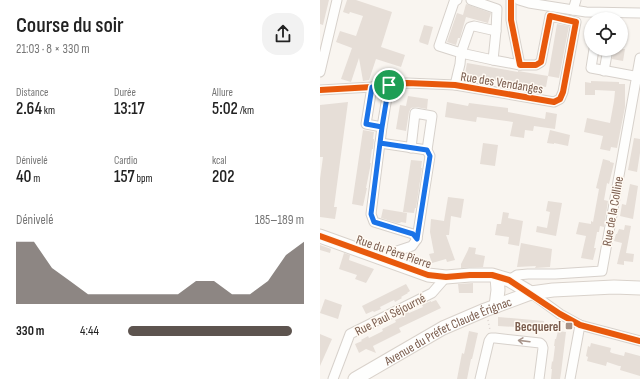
<!DOCTYPE html>
<html lang="fr">
<head>
<meta charset="utf-8">
<style>
  body { margin:0; font-family:"Sofia Sans Condensed",sans-serif; background:#f2f2f2; color:#222; height:100vh; display:flex; flex-direction:column; font-size:15px; white-space:nowrap }
  * { box-sizing:border-box; margin:0 }
  p { font-size:13px; color:#767676 }
  .icon { flex:none; width:22px; height:22px; fill:none; stroke:currentColor; stroke-width:2; stroke-linecap:round; stroke-linejoin:round }
  .map { position:relative; flex:1; overflow:hidden }
  .sheet { display:flex; flex-direction:column; background:#fff; width:320px }
  .sheet>* { flex:none }
  .tools { position:absolute; left:264px; top:12px; display:grid; gap:8px }
  .tools a { display:grid; place-items:center; width:44px; height:44px; border-radius:50%; background:#fff; box-shadow:0 1px 3px #0004; font-size:20px }
  .pin { position:absolute; display:grid; place-items:center; width:34px; height:34px; color:#fff; margin:-17px; border:2px solid #fff; border-radius:50%; box-shadow:0 1px 4px #0007 }
  .round { display:grid; place-items:center; flex:none; width:42px; height:42px; border-radius:16px; background:#f2f2f2 }
  .head { display:flex; align-items:center; justify-content:space-between; height:68px; padding:0 16px }
  h1 { font-size:22px; font-weight:600; line-height:30px }
  .metrics { display:grid; grid-template-columns:repeat(3,1fr); gap:6px; height:68px; padding:4px 16px }
  .metrics div { display:grid; align-content:center }
  .metrics b { font-size:17px; font-weight:600 }
  .metrics small { font-size:11px; font-weight:400 }
  .metrics p { font-size:11px }
  .chart { height:112px; padding:8px 16px }
  .chart p { display:flex; justify-content:space-between }
  .chart svg { width:100%; height:72px; margin-top:4px; fill:#5d544f; opacity:.7 }
  ul { padding:0 16px; list-style:none; font-size:13px }
  li { display:grid; grid-template-columns:64px 48px 1fr; align-items:center; height:30px }
  li i { height:10px; border-radius:5px; background:#5d544f }
  main { display:flex; flex:1; min-height:0 }
  .map>svg:first-child { display:block }
  .building { fill:#e6ded7 }
  .lines { fill:none; stroke-linecap:round; stroke-linejoin:round }
  .street-casing { stroke:#d7d1cb; stroke-width:11 }
  .secondary-casing { stroke:#d9d2cb; stroke-width:15 }
  .path { stroke:#dcd5d0; stroke-width:1.5; stroke-dasharray:1 3; stroke-linecap:butt }
  .street { stroke:#fefefd; stroke-width:9 }
  .secondary { stroke:#fefefd; stroke-width:13 }
  .cycleway-casing { stroke:#fffaf3; stroke-width:8 }
  .cycleway { stroke:#e8590c; stroke-width:6 }
  .oneway { stroke:#a8958b }
  .route-casing { stroke:#fff; stroke-width:8 }
  .route { stroke:#1a73e8; stroke-width:5 }
  .poi-dot { fill:#a69286; stroke:#fffaf3; stroke-width:1.5 }
  .labels { text-anchor:middle; stroke-width:3; stroke-linejoin:round; paint-order:stroke }
  .street-label { font-size:13px; fill:#7a5c4d; stroke:#fffaf3 }
  .poi-label { font-size:13px; font-weight:bold; fill:#7a5c4d; stroke:#fffaf3; text-anchor:end }
</style>
</head>
<body>
<main>
<section class="sheet">
<div class="head"><div><h1>Course du soir</h1><p>21:03 · 8 × 330 m</p></div><a class="round"><svg class="icon" aria-label="share" viewBox="0 0 24 24"><path d="M12 15V3M7 8l5-5 5 5M5 13v7h14v-7"/></svg></a></div>
<div class="metrics">
<div><p>Distance</p><b>2.64<small> km</small></b></div>
<div><p>Durée</p><b>13:17</b></div>
<div><p>Allure</p><b>5:02<small> /km</small></b></div>
</div>
<div class="metrics">
<div><p>Dénivelé</p><b>40<small> m</small></b></div>
<div><p>Cardio</p><b>157<small> bpm</small></b></div>
<div><p>kcal</p><b>202</b></div>
</div>
<div class="chart"><p><span>Dénivelé</span>185–189 m</p>
<svg viewBox="0 0 160 44" preserveAspectRatio="none"><path d="M0 44V6L10 6L20 22L30 30L40 38L50 38L60 38L70 38L80 38L90 38L100 30L110 30L120 38L130 38L140 30L150 14L160 6V44z"/></svg>
</div>
<ul>
<li><b>330 m</b>4:44<i style="width:93%"></i></li>
</ul>
</section>
<div class="map">
<svg width="320" height="379" viewBox="0 0 320 379">
  <rect width="100%" height="100%" fill="#f9f5f0"/>
  <g class="building">
    <path d="M0,0H9L3,25L0,24Z"/>
    <path d="M27,0H36L72,12L61,47L85,55L81,67L56,59L49,80L43,81L39,58L31,82L21,79L32,48L16,42L20,31L36,36L43,16L30,12L29,14L23,12Z"/>
    <path d="M146,4L171,13L168,23L146,17L140,38H138L136,45L127,42L137,13L143,15Z"/>
    <path d="M237,24L249,26L239,78L228,76Z"/>
    <path d="M104,25L113,27L108,45L99,42L100,41H99Z"/>
    <path d="M294,49H305L303,61L292,59Z"/>
    <path d="M147,63L198,72V71L228,76L226,87L219,86L218,87L191,82L190,83L150,76V75L145,74Z"/>
    <path d="M271,81L299,82V84H305V107L297,148L291,147L290,151L280,149L283,136L264,132L267,118L290,123L294,101L295,91L275,90V95H265V82L271,83Z"/>
    <path d="M88,96L108,99L107,109L96,107L91,108L89,112L86,131L76,129L80,105L86,106Z"/>
    <path d="M28,102L14,207H17L15,219L0,217V179L3,157H0V105Z"/>
    <path d="M127,102L148,106L149,103L188,108V112L225,119L226,112L237,114L235,129L214,126L213,131L205,130L204,138L190,136L193,122L157,117L156,122L125,117Z"/>
    <path d="M43,130L54,132L53,139H54L53,149H52L50,163H51L46,188H47L43,206L32,204Z"/>
    <path d="M230,130L250,135L248,146L234,143V144L227,143Z"/>
    <path d="M314,138L320,139V153L317,172L308,170Z"/>
    <path d="M163,143L178,145L175,166L160,164Z"/>
    <path d="M283,159L290,161V162L294,163L289,184L287,183L284,200L288,201L284,227L280,226L279,232H277L274,248H276L273,260L261,258L266,236L256,234L259,222L271,224V221L273,222L279,189L276,188Z"/>
    <path d="M91,160L102,161L101,168H102L96,208H95L94,213L83,212Z"/>
    <path d="M310,184L318,186L313,219L300,216L302,204L306,205Z"/>
    <path d="M128,197L144,199L141,218L131,216L129,235H126L135,260L127,262L126,259L112,263L109,254L114,253L110,232L111,219L124,221Z"/>
    <path d="M228,201L242,203L236,236L216,232L217,226L227,228L230,212L226,211Z"/>
    <path d="M63,209L87,213L86,223L81,222L80,223H77L61,218Z"/>
    <path d="M183,212L189,213L188,218L203,221L199,246L188,244L189,237L175,235L177,224H181Z"/>
    <path d="M305,225L311,226L306,253L314,254L313,262L304,261V265L297,264L302,243L294,241L296,234H297L299,229L304,230Z"/>
    <path d="M201,243L232,249L230,267L215,268L216,266L197,267Z"/>
    <path d="M0,245L11,249L10,253L0,250Z"/>
    <path d="M149,247L156,248L155,254L165,256L163,267L141,268V264L148,250Z"/>
    <path d="M24,253L30,255L29,260L54,269L46,283L35,279L37,275L19,269Z"/>
    <path d="M153,283V293H139L138,284Z"/>
    <path d="M86,284L90,291L87,293H88L81,297L82,298L75,302L74,300L60,307L61,309L54,312L53,311L46,314L42,306Z"/>
    <path d="M5,299L22,305L18,319L0,313Z"/>
    <path d="M116,300L121,308L79,328L81,332L53,346L56,353L46,349L39,353L35,344L42,341L41,340L48,336L49,338L63,331L62,329L76,322L75,320L82,317L81,315L88,312L89,313L103,307L102,305L111,301V302Z"/>
    <path d="M178,317L224,321L223,330L204,328V329H196V327L178,326Z"/>
    <path d="M149,331L158,333L153,355L152,359H151L147,379H137L142,353L144,354Z"/>
    <path d="M238,331L246,332L241,373L240,379H231L232,369H231L232,361L233,362L235,346H234L235,339H236Z"/>
    <path d="M0,334L12,339L0,366Z"/>
    <path d="M271,343L291,348L290,352L292,353L304,356L305,352L320,356V376L300,370L301,366H299L287,362L286,366L267,361L268,357L266,356L268,346L270,347Z"/>
  </g>
  <g class="lines">
    <defs>
      <g id="street">
        <path d="M151,0L177,9L176,31L173,60L200,65"/>
        <path d="M199,0L209,3L266,12L320,13"/>
        <path d="M253,10L256,0"/>
        <path d="M274,49L271,68L320,77"/>
        <path d="M173,60L141,53L150,27L154,26L176,31"/>
        <path d="M284,71L288,49"/>
        <path d="M0,72L17,0"/>
        <path d="M135,85L140,64L141,53L119,46L134,2L137,0"/>
        <path d="M52,87L46,124L62,127"/>
        <path d="M0,90L52,87L87,83L112,84L135,85L234,102L240,99L243,92L256,22L230,16L221,62L216,65H200L191,20V0"/>
        <path d="M60,143L107,150"/>
        <path d="M91,148L95,113L112,116L107,150L110,156L97,239"/>
        <path d="M59,257L92,246L97,239L93,234L54,222L51,214L62,127L69,85"/>
        <path d="M189,280L197,275L208,274H235L282,271L320,58"/>
        <path d="M211,293L240,314L260,325L320,341"/>
        <path d="M13,379L30,334L112,293L126,277"/>
        <path d="M160,379L169,341L171,338H175L220,343L222,345L223,348L219,379"/>
        <path d="M250,379L260,325"/>
      </g>
      <g id="secondary">
        <path d="M0,236L108,275L126,277L150,275H172L189,280L211,293"/>
        <path d="M176,306L178,290L177,277"/>
        <path id="s1" d="M35,379L123,328L165,310L211,293L233,290L294,287L320,288"/>
      </g>
    </defs>
    <use href="#street" class="street-casing"/>
    <use href="#secondary" class="secondary-casing"/>
    <path class="path" d="M168,320L170,330"/>
    <use href="#street" class="street"/>
    <use href="#secondary" class="secondary"/>
    <defs>
      <g id="cycleway">
        <path d="M0,90L52,87L87,83L112,84L135,85L234,102L240,99L243,92L256,22L230,16L221,62L216,65H200L191,20V0"/>
        <path d="M0,236L108,275L126,277L150,275H172L189,280L240,314L260,325L320,341"/>
      </g>
    </defs>
    <use href="#cycleway" class="cycleway-casing"/>
    <use href="#cycleway" class="cycleway"/>
  </g>
  <defs><path id="oneway-shaft" d="M-6 0H5M1.5-3L5.5 0L1.5 3" fill="none" stroke-width="1.6" stroke-linecap="round" stroke-linejoin="round"/></defs>
  <use class="oneway" href="#oneway-shaft" transform="translate(204 341) rotate(-173)"/>
  <g class="lines">
    <defs>
      <path id="route" d="M69,85L62,127L51,214L54,222L93,234L97,239L110,156L107,150L60,143L62,127L46,124L52,87L69,85"/>
    </defs>
    <use href="#route" class="route-casing"/>
    <use href="#route" class="route"/>
  </g>
  <rect class="poi-dot" x="245" y="322" width="8" height="8" rx="2"/>
  <g class="labels">
    <g class="street-label">
      <text transform="translate(182 82) rotate(9)" y="5">Rue des Vendanges</text>
      <text transform="translate(292 211) rotate(-80)" y="5">Rue de la Colline</text>
      <text transform="translate(74 251) rotate(19)" y="5">Rue du Père Pierre</text>
      <text transform="translate(70 314) rotate(-27)" y="5">Rue Paul Séjourné</text>
      <text dy="5" stroke="none"><textPath href="#s1" startOffset="105">Avenue du Préfet Claude Érignac</textPath></text>
    </g>
    <g class="poi-label">
      <text x="241" y="331">Becquerel</text>
    </g>
  </g>
</svg>
<div class="tools">
<a><svg class="icon" aria-label="locate" viewBox="0 0 24 24"><circle cx="12" cy="12" r="6"/><path d="M12 2v4M12 18v4M2 12h4M18 12h4"/></svg></a>
</div>
<div class="pin" style="left:69px;top:85px;background:#1e9e55"><svg class="icon" aria-label="arrive" viewBox="0 0 24 24"><path d="M6 21V4h12l-3 4 3 4H6"/></svg></div>
</div>
</main>
</body>
</html>
